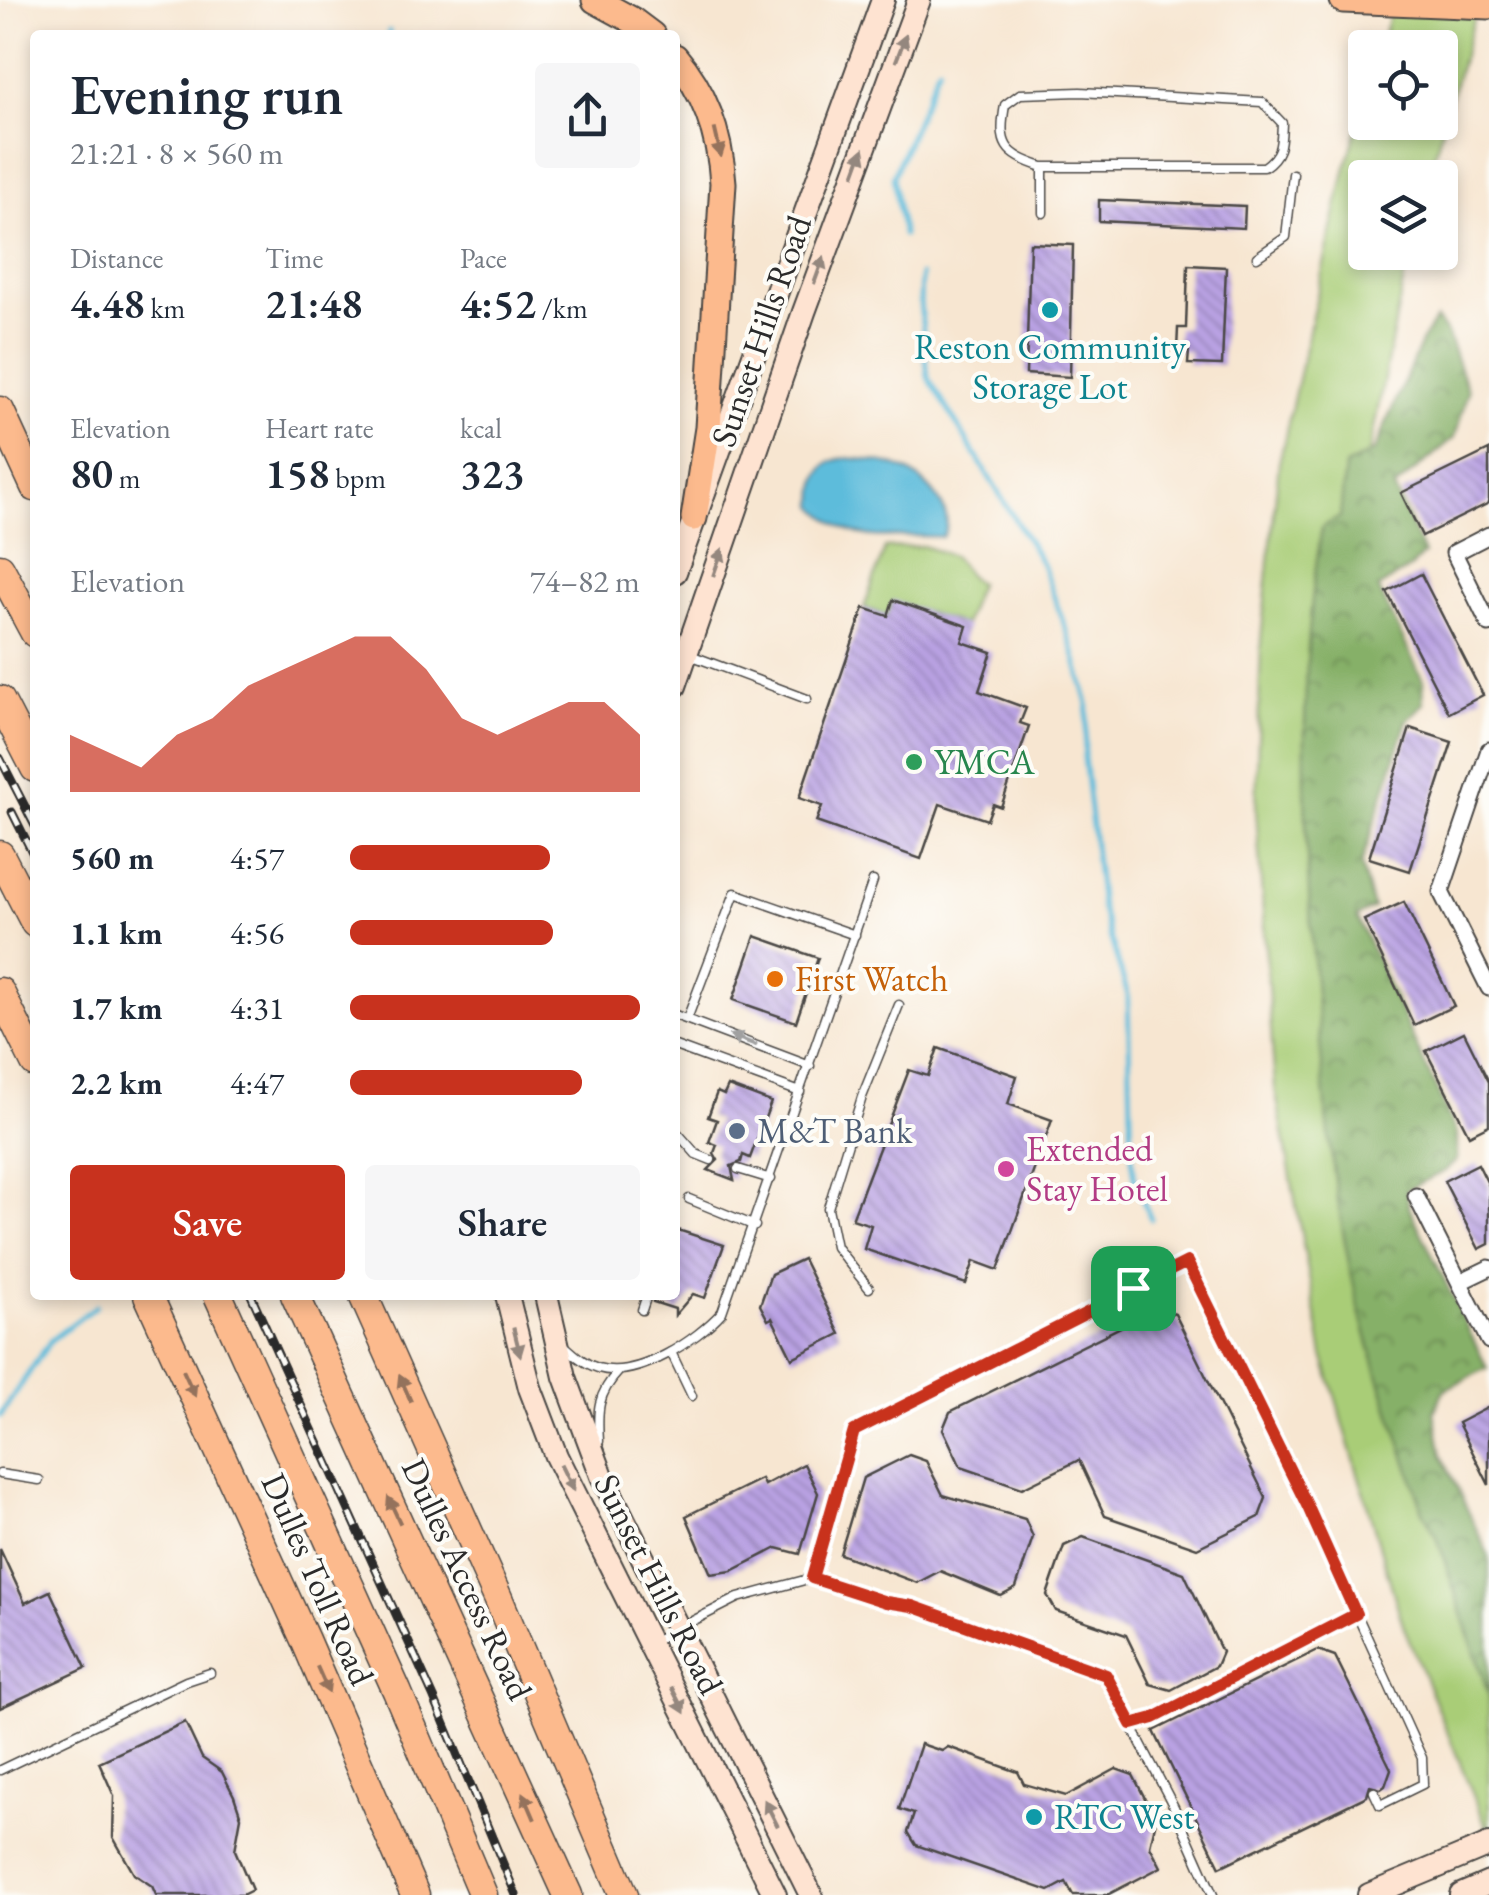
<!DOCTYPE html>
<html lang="en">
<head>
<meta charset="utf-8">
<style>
  body { margin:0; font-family:"EB Garamond",serif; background:#f6f6f7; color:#1f2937; height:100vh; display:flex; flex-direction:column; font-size:38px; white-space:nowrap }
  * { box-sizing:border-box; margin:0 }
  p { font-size:32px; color:#747a83 }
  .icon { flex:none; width:55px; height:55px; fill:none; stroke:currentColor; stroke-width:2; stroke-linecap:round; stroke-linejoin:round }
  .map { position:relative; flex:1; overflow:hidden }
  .details { position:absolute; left:30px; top:30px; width:650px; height:1270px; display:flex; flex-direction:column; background:#fff; border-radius:10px; box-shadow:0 5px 15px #0003 }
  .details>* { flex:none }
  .fabs { position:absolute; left:1348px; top:30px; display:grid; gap:20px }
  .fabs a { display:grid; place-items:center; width:110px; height:110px; border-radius:10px; background:#fff; box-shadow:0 5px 15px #0003; font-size:50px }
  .pin { position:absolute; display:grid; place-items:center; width:85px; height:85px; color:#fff; margin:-42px; border-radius:20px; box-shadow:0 5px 15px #0006 }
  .round { display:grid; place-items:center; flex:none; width:105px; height:105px; border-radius:10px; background:#f6f6f7 }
  .headline { display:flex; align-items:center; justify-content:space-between; height:170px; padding:0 40px }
  h1 { font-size:55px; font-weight:600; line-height:75px }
  .figures { display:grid; grid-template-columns:repeat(3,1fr); gap:15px; height:170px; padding:10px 40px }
  .figures div { display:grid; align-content:center }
  .figures b { font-size:42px; font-weight:600 }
  .figures small { font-size:28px; font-weight:400 }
  .figures p { font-size:28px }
  .chart { height:280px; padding:20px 40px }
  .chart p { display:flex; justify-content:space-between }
  .chart svg { width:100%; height:180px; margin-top:10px; fill:#c8321e; opacity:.7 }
  .primary-button { display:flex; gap:20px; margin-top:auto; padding:20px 40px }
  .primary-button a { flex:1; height:115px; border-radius:10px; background:#c8321e; color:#fff; font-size:40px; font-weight:600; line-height:115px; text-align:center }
  .primary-button a+a { background:#f6f6f7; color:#1f2937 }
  ul { padding:0 40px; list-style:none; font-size:32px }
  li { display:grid; grid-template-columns:160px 120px 1fr; align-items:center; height:75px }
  li i { height:25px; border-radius:12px; background:#c8321e }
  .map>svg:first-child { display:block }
  .green { fill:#a9cd77; stroke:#6a7c51; stroke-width:2.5 }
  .forest { fill:url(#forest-crowns); stroke:#586e4a; stroke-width:2.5 }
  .water { fill:#5dbcdb; stroke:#447483; stroke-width:2.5 }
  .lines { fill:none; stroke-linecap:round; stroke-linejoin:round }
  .stream { stroke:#5dbcdb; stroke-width:5 }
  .building { fill:url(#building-back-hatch) }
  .service-casing { stroke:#4a4744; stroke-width:11 }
  .minor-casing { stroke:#4a4744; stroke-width:19 }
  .secondary-casing { stroke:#4a4744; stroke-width:26 }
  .trunk-casing { stroke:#4a4744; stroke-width:29 }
  .motorway-casing { stroke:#4a4744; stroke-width:31 }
  .service { stroke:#fff; stroke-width:8 }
  .minor { stroke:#fff; stroke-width:15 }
  .secondary { stroke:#fee3d1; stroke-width:22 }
  .trunk { stroke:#fcba8d; stroke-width:25 }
  .motorway { stroke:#fcba8d; stroke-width:28 }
  .rail-casing { stroke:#2b2b2b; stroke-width:9 }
  .rail { stroke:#fdfcf7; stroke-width:5; stroke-dasharray:15; stroke-linecap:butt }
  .oneway { fill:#94877e }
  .oneway2 { fill:#94725c }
  .oneway3 { fill:#a0a0a0 }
  .route-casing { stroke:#fff; stroke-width:20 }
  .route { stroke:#c8321e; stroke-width:12 }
  .culture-dot { fill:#0f9aa8; stroke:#fdfcf7; stroke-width:4 }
  .leisure-dot { fill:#2e9e5b; stroke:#fdfcf7; stroke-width:4 }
  .food-dot { fill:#e8710a; stroke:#fdfcf7; stroke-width:4 }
  .service-dot { fill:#5c6f8a; stroke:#fdfcf7; stroke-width:4 }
  .hotel-dot { fill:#d1479c; stroke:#fdfcf7; stroke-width:4 }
  .labels { text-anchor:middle; stroke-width:8; stroke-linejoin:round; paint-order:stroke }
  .street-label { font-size:35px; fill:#2b2b2b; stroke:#fdfcf7 }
  .culture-label { font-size:35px; fill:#0d838f; stroke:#fdfcf7 }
  .leisure-label { font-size:35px; fill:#27864d; stroke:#fdfcf7; text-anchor:start }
  .food-label { font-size:35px; fill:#c56008; stroke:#fdfcf7; text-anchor:start }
  .service-label { font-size:35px; fill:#4e5e75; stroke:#fdfcf7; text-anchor:start }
  .hotel-label { font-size:35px; fill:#b23c85; stroke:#fdfcf7; text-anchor:start }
</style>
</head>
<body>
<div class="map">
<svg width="1489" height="1895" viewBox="0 0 1489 1895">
  <defs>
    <pattern id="forest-crowns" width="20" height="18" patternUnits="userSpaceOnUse" patternTransform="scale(2.5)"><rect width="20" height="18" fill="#86b068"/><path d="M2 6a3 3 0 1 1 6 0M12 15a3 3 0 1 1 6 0" fill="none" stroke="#6e8f56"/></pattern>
    <pattern id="building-back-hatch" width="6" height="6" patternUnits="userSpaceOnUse" patternTransform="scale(2.5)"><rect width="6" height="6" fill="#b9a2e3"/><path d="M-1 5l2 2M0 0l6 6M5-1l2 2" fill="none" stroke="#9784b8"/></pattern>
  </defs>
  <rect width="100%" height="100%" fill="#fdfcf7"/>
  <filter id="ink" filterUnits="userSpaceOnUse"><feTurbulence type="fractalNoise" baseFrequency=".01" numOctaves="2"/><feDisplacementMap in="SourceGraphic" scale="20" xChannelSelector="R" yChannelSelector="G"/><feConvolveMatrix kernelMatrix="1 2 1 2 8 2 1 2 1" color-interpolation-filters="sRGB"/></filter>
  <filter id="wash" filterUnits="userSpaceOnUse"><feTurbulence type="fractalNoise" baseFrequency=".0048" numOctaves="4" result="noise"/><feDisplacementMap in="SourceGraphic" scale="40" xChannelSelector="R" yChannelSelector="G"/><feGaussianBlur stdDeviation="2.25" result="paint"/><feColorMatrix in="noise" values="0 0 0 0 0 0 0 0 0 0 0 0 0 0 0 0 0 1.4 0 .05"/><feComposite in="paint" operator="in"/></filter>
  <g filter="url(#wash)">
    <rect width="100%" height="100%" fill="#f7e6d1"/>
    <g class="green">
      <path d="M1394,0H1479L1428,177L1365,178V252L1409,253L1359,504L1339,788L1420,1390L1489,1620V1833L1403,1625L1323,1355L1275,1088L1256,810L1261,639L1279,463L1346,167L1365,101V122H1440V48L1380,47Z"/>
      <path d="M923,546L953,556L972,579L979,583L964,625L893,601L888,616L864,608L885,548Z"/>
    </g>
    <path class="forest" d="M1436,319L1448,335L1468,391L1455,437L1394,488L1424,554L1410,568L1378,588L1423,680L1424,703L1407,721L1361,865L1373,908L1357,917L1457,1134V1160L1445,1171L1406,1190L1409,1207L1487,1368L1444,1390L1434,1412L1442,1455L1489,1556V1696L1437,1537L1423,1512C1401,1440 1373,1368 1356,1295C1333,1197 1324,1096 1316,995C1304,845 1296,675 1322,527L1340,517L1345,466L1374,451L1422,340Z"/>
    <path class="water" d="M847,458C865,460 885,461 903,469C925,478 959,513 942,537C887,532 857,550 815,506C815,481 818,460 847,458Z"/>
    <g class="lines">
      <g class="stream">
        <path d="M389,35V31"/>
        <path d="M903,235L893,177L939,66"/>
        <path d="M921,275L920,303L928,377L1042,564L1072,646L1088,704L1084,757L1101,907L1128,995L1132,1157L1136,1185L1151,1219"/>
        <path d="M0,1416L51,1340L96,1306"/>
      </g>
    </g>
    <g id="blocks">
      <g class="building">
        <path d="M1099,200L1245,206L1244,228L1099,221Z"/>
        <path d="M1030,243L1073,245L1070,377L1026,374Z"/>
        <path d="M1188,265L1226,267L1222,365L1188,364L1189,351L1177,350L1178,328H1186Z"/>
        <path d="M1489,450V503L1422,536L1401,493Z"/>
        <path d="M1421,574L1483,695L1449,713L1387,592Z"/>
        <path d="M893,600L967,626L962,642L992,652L979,691L1026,708L1020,723L1029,726L1001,807L993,804L987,820L940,804L921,859L816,822L822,806L799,798L864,608L888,616Z"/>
        <path d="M1410,728L1452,742L1410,871L1369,858Z"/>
        <path d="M1404,902L1454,1006L1414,1025L1364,920Z"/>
        <path d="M755,936L818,958L796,1022L733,1000Z"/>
        <path d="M1464,1032L1489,1082V1125L1469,1135L1426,1051Z"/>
        <path d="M938,1048L1017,1076L1008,1104L1052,1120L998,1270L974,1261L966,1284L864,1249L871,1225L852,1219L909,1070L928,1076Z"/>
        <path d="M728,1086L771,1102L750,1158L743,1155L741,1162L731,1166L734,1180L708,1170L718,1160L714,1153L717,1145L709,1142L717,1120L708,1117L717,1092L724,1095Z"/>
        <path d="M1478,1164L1489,1186V1244L1479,1249L1444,1181Z"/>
        <path d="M675,1229L724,1245L705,1298L693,1294L675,1315V1309L653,1302L654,1295H675Z"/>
        <path d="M803,1259L840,1334L792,1358L772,1318L768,1320L760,1305L771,1274Z"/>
        <path d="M1159,1308L1175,1314L1266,1498L1259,1517L1197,1548L1105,1516L1079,1460L1022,1488L961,1467L943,1429L950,1412L1139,1318L1148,1322L1153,1318V1311Z"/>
        <path d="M1489,1407V1485L1458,1423Z"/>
        <path d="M909,1455L926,1461L943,1495L1025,1519L1033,1537L1016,1588L1001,1596L940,1571L917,1583L840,1554L863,1478Z"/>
        <path d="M804,1464L818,1493L800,1554L777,1548L732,1571L711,1574L686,1516L761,1479L764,1485Z"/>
        <path d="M1083,1537L1184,1573L1222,1652L1216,1666L1171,1690L1150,1684L1126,1635L1056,1611L1047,1595L1064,1546Z"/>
        <path d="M0,1549L25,1603L50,1591L86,1668L0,1708Z"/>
        <path d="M1318,1650L1335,1656L1391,1769L1385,1786L1381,1789L1370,1786L1367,1796L1220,1867L1154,1731Z"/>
        <path d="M185,1722L202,1758L222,1772L234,1796L241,1817L235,1850L252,1890L242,1895H156L152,1886L134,1874L113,1837L114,1796L99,1762Z"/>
        <path d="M921,1744L942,1751L948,1747L1018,1772L1024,1784L1066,1796L1116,1769L1133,1775L1156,1820L1150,1846L1161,1867L1107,1895H1073L1066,1882L1049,1891L916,1845L908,1832L914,1814L899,1809Z"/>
      </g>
    </g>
  </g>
  <g filter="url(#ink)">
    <use href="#blocks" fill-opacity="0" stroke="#4a4744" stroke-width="2.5"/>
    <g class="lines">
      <defs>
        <g id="service">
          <path d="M1043,213V167C1004,154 998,145 1005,105L1020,94L1080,92L1262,102L1282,123C1281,143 1282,155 1264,167H1043"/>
          <path d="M1257,257L1286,237L1293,174"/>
          <path d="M690,655L807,699"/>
          <path d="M675,1015L810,1066"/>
          <path d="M687,1019L735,893L855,935"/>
          <path d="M675,1046L800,1092"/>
          <path d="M675,1130L696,1154L711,1160"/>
          <path d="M738,1169L771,1179"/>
          <path d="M689,1199L755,1226"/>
          <path d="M869,1288L836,1247L828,1208L862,1097L899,1005"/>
          <path d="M1133,1289L1146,1315"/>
          <path d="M642,1310L647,1295"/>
          <path d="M565,1346C575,1355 585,1364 598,1368C637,1380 697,1340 722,1312L873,881"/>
          <path d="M671,1352L692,1396"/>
          <path d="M599,1441C597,1411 597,1394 619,1371"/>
          <path d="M0,1474L39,1480"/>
          <path d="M812,1578L854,1431L1187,1261L1308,1507L1422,1758L1423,1784L1380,1805L1374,1792"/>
          <path d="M653,1641L738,1598L812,1578L885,1602L912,1606L1105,1675L1174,1807L1213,1895"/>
          <path d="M1133,1724L1154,1718L1356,1614"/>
          <path d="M0,1770L186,1681L210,1673"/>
        </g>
        <g id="minor">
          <path d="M1489,535L1454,553L1489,624"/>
          <path d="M1489,750L1441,892L1489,988"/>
          <path d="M1416,1196L1489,1341"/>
          <path d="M1460,1282L1489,1268"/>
        </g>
        <g id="secondary">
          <path d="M675,572L883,0"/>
          <path d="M675,686L804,312L919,0"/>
          <path d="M507,1295L530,1388L556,1456L775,1895"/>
          <path d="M546,1295L565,1377L602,1476L811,1895"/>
          <path d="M1369,1895L1489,1845"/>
          <path d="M1461,1895L1489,1883"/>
        </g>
        <g id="trunk">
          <path d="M595,0L632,20L652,35"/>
          <path d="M1343,0L1489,6"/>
          <path d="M675,57C706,93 720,136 723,183L708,428L694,518"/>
        </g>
        <g id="motorway">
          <path d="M0,411L35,487"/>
          <path d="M0,568L35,633"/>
          <path d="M0,700L35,768"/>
          <path d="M0,855L35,923"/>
          <path d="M0,992L35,1063"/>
          <path d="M148,1295L305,1640L415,1895"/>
          <path d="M218,1295L397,1691L483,1895"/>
          <path d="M295,1295L568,1895"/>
          <path d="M363,1295L498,1598L624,1895"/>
        </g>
      </defs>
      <use href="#service" class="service-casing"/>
      <use href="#minor" class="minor-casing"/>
      <use href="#secondary" class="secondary-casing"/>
      <use href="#trunk" class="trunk-casing"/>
      <use href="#motorway" class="motorway-casing"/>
      <use href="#service" class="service"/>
      <use href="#minor" class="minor"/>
      <use href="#secondary" class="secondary"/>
      <use href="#trunk" class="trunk"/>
      <use href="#motorway" class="motorway"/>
      <defs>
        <g id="rail">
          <path d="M0,758L35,826"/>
          <path d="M12,812L35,858"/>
          <path d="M251,1295L434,1698L516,1895"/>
        </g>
      </defs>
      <use href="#rail" class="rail-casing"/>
      <use href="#rail" class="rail"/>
    </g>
    <defs><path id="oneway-solid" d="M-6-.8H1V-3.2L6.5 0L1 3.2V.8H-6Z" transform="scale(2.5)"/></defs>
    <g class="oneway">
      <use href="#oneway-solid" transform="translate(901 48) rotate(-69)"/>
      <use href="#oneway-solid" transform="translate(859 162) rotate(-70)"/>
      <use href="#oneway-solid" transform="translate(819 270) rotate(-70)"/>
      <use href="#oneway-solid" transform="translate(718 562) rotate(-71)"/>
      <use href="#oneway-solid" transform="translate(517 1342) rotate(76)"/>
      <use href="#oneway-solid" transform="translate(567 1478) rotate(64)"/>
      <use href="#oneway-solid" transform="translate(678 1700) rotate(63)"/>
      <use href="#oneway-solid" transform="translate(771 1813) rotate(-117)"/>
    </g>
    <g class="oneway2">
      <use href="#oneway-solid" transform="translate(718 143) rotate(77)"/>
      <use href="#oneway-solid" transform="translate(189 1383) rotate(65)"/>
      <use href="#oneway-solid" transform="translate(405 1388) rotate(-114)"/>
      <use href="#oneway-solid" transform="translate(394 1510) rotate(-115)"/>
      <use href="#oneway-solid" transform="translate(323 1680) rotate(66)"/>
      <use href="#oneway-solid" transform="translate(529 1806) rotate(-113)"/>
    </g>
    <use class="oneway3" href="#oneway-solid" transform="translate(743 1040) rotate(-159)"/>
  </g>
  <g class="lines" filter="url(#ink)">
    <defs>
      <path id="route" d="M1187,1262L1308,1507L1356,1614L1154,1718L1132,1724L1106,1675L912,1606L886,1602L812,1578L854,1431Z"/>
    </defs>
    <use href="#route" class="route-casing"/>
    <use href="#route" class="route"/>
  </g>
  <g class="culture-dot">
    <circle cx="1050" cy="310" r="10"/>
    <circle cx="1034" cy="1817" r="10"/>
  </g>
  <circle class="leisure-dot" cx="914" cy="762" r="10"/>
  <circle class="food-dot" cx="775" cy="979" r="10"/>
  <circle class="service-dot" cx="737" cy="1131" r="10"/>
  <circle class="hotel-dot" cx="1006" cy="1169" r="10"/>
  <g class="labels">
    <g class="street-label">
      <text transform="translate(761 331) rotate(-71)" y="12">Sunset Hills Road</text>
      <text transform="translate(318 1579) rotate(66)" y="12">Dulles Toll Road</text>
      <text transform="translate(467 1579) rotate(65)" y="12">Dulles Access Road</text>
      <text transform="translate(659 1584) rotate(63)" y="12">Sunset Hills Road</text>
    </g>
    <g class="culture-label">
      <text x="1050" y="359">Reston Community<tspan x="1050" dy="40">Storage Lot</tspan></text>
      <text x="1054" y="1829" text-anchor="start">RTC West</text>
    </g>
    <g class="leisure-label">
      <text x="934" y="774">YMCA</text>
    </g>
    <g class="food-label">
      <text x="795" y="991">First Watch</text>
    </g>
    <g class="service-label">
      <text x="757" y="1143">M&amp;T Bank</text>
    </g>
    <g class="hotel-label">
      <text x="1026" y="1161">Extended<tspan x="1026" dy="40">Stay Hotel</tspan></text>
    </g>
  </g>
</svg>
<div class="fabs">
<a><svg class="icon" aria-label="locate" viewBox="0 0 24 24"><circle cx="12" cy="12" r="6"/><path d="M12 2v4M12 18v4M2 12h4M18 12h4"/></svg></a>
<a><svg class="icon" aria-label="layers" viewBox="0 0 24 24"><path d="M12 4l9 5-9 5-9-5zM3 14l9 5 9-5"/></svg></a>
</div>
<div class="pin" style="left:1133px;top:1288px;background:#1e9e55"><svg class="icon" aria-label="arrive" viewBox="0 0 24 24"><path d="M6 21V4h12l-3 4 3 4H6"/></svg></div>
<section class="details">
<div class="headline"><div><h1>Evening run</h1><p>21:21 · 8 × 560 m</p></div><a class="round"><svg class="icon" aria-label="share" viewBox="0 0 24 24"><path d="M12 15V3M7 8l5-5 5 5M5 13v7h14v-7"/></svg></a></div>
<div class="figures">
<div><p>Distance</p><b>4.48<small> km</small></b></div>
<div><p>Time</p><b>21:48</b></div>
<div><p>Pace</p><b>4:52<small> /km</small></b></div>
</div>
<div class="figures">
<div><p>Elevation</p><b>80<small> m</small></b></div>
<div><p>Heart rate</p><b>158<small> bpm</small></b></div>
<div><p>kcal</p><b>323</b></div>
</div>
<div class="chart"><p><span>Elevation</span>74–82 m</p>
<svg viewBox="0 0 160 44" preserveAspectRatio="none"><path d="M0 44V30L10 34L20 38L30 30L40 26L50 18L60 14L70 10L80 6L90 6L100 14L110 26L120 30L130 26L140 22L150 22L160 30V44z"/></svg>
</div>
<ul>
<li><b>560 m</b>4:57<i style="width:69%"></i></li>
<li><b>1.1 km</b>4:56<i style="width:70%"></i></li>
<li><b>1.7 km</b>4:31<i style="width:100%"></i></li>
<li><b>2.2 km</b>4:47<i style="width:80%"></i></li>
</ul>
<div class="primary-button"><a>Save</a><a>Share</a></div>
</section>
</div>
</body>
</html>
